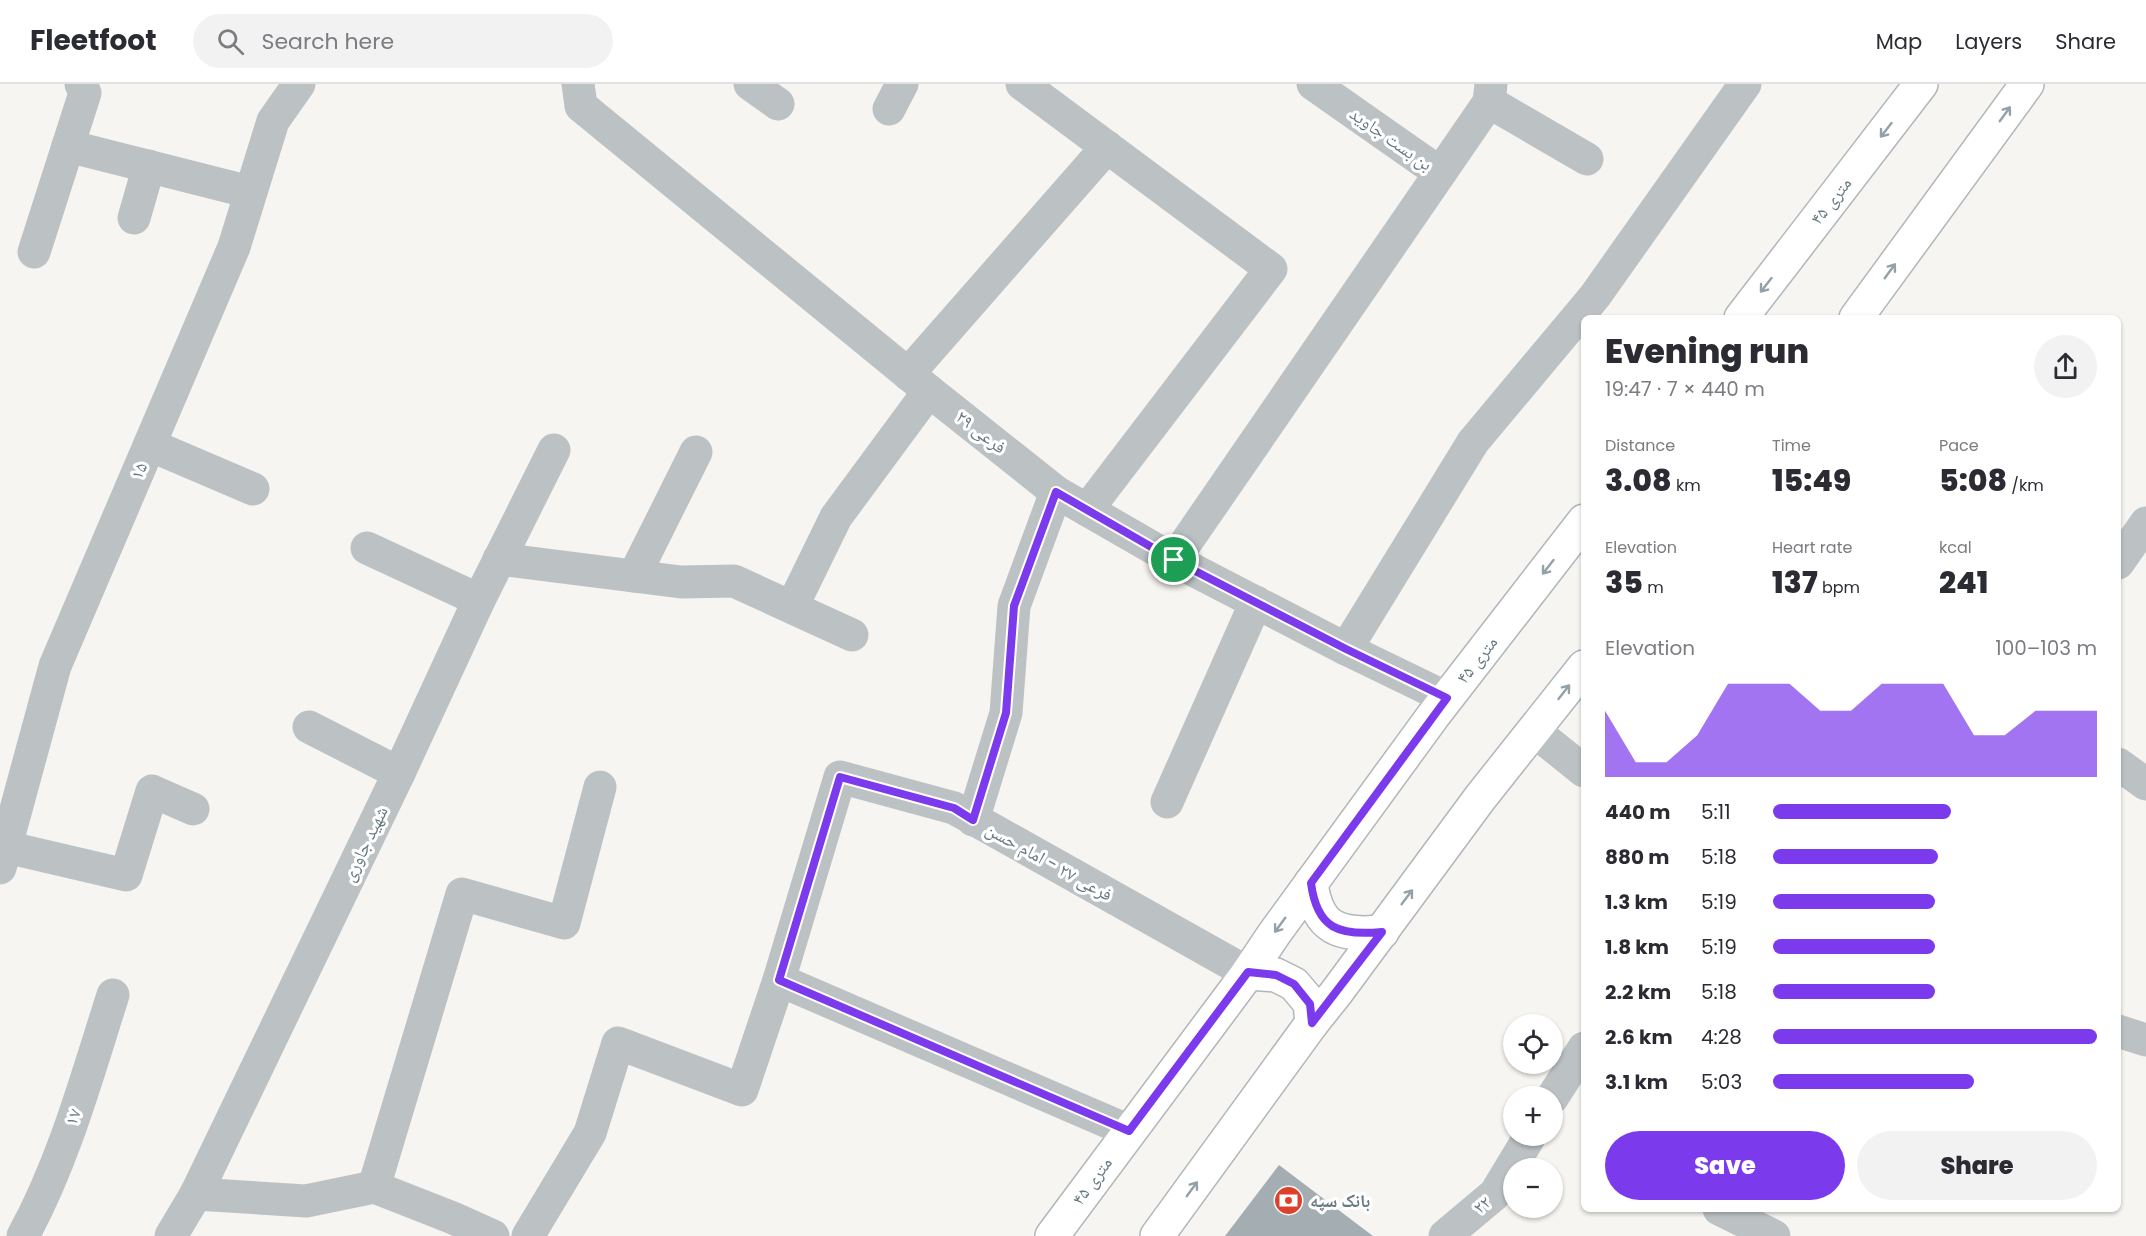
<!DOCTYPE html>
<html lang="en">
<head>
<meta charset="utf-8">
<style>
  body { margin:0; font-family:Poppins,"Noto Naskh Arabic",sans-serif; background:#f2f2f3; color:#2b2b33; height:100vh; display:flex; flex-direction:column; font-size:22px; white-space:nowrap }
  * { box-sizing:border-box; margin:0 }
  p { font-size:20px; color:#7c7c81 }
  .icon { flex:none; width:33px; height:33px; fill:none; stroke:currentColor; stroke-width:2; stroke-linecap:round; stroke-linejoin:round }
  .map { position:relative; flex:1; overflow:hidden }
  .drawer { position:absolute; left:1581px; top:231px; width:540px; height:897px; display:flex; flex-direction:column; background:#fff; border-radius:9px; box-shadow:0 2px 4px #0004 }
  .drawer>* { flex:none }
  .buttons { position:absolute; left:1503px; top:930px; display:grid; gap:12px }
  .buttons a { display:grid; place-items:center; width:60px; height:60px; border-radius:50%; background:#fff; box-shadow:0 2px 4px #0004; font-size:30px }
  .pin { position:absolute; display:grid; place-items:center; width:51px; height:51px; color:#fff; margin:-26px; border:3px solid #fff; border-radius:50%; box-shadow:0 2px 6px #0007 }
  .round { display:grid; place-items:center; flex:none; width:63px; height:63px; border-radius:32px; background:#f2f2f3 }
  .headline { display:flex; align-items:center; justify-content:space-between; height:102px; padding:0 24px }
  h1 { font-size:33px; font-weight:800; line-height:45px }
  .stats { display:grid; grid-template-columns:repeat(3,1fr); gap:9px; height:102px; padding:6px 24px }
  .stats div { display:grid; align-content:center }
  .stats b { font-size:30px; font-weight:800 }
  .stats small { font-size:16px; font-weight:400 }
  .stats p { font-size:16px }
  .chart { height:168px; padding:12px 24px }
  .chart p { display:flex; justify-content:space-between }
  .chart svg { width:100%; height:108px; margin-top:6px; fill:#7c3aed; opacity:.7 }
  .button { display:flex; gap:12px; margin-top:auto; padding:12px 24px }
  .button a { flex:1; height:69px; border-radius:36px; background:#7c3aed; color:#fff; font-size:24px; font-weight:800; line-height:69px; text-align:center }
  .button a+a { background:#f2f2f3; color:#2b2b33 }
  ul { padding:0 24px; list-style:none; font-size:20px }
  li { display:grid; grid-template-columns:96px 72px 1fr; align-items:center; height:45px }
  li i { height:15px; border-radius:8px; background:#7c3aed }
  header { display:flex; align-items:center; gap:36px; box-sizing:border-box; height:84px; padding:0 30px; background:#fff; border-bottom:2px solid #e1e1e2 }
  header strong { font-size:28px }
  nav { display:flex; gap:33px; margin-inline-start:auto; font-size:21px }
  .search { width:420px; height:54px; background:#f2f2f3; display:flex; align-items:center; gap:15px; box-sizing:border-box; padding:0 21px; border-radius:33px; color:#7c7c81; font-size:22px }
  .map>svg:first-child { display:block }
  .building { fill:#a4aeb2 }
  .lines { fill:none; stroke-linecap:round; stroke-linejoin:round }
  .primary-casing { stroke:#b0b6b9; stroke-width:36 }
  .street { stroke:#bcc2c4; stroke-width:33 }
  .primary { stroke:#fff; stroke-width:33 }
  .oneway { stroke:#94a1a8 }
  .route-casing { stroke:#fff; stroke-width:12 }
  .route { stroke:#7c3aed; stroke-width:8 }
  .labels { text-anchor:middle; stroke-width:6; stroke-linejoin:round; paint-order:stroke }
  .street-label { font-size:18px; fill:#667982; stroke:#fff }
  .poi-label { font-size:18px; font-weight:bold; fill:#667982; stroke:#fff; text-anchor:start }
</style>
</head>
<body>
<header>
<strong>Fleetfoot</strong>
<div class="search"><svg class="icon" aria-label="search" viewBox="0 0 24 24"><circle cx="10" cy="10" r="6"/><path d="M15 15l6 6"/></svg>Search here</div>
<nav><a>Map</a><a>Layers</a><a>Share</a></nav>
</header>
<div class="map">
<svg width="2146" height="1152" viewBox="0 0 2146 1152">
  <rect width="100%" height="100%" fill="#f6f5f2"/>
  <path class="building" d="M1279,1081L1373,1152H1225Z"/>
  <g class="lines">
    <defs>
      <g id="primary">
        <path d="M1741,234L1921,0"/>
        <path d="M1856,234L2027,0"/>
        <path d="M1311,799C1317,845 1339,852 1382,848"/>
        <path d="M1248,889L1276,891L1294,900L1310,919L1312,939"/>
        <path d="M1052,1152L1248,889L1274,850L1433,632L1584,437"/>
        <path d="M1157,1152L1312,939L1336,909L1480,714L1584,583"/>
      </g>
    </defs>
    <use href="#primary" class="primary-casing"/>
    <g class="street">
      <path d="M578,0L581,22L929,307L1056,408L1174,476L1346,565L1447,614"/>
      <path d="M750,0L778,20"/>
      <path d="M1022,0L1271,185L1087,426"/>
      <path d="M1313,0L1440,89"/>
      <path d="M1489,18L1587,75"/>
      <path d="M889,25L902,0"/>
      <path d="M68,62L250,108"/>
      <path d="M134,134L149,82"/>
      <path d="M34,168L85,9L81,0"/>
      <path d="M908,290L1107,63"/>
      <path d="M150,361L253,405"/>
      <path d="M367,464L479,516"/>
      <path d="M499,475L681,498L734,497L852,551"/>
      <path d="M1174,476L1489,18L1491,0"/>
      <path d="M2118,479L2146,439"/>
      <path d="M634,492L696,368"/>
      <path d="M792,523L836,433L929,307"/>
      <path d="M1346,565L1473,358L1595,212L1745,0"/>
      <path d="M309,643L399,689"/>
      <path d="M1534,647L1584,687"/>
      <path d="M2118,680L2146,700"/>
      <path d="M1167,718L1256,518"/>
      <path d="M973,736L1006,629L1014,522L1056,408"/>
      <path d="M6,763L126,791L152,707L193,725"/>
      <path d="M0,784L55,582L234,163L273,37L299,0"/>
      <path d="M779,896L1129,1047"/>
      <path d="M2118,947L2146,956"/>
      <path d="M1552,1014L1584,964"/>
      <path d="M374,1103L462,810L564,839L600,703"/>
      <path d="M196,1110L306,1117L374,1103L453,1134L493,1152"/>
      <path d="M1719,1125L1774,1152"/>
      <path d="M23,1152C64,1077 87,992 113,911"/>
      <path d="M171,1152L196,1110L399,689L479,516L554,366"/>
      <path d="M528,1152L590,1049L618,959L742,1006L779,896L840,693L954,724L1248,889"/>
      <path d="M1445,1152L1495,1110L1530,1052"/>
    </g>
    <use href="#primary" class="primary"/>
  </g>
  <defs><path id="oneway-shaft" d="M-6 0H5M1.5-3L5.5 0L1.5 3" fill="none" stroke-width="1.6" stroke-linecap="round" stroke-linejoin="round" transform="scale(1.5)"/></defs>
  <g class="oneway">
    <use href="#oneway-shaft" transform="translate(2005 30) rotate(-54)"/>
    <use href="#oneway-shaft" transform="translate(1886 46) rotate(128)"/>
    <use href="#oneway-shaft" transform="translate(1890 187) rotate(-54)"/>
    <use href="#oneway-shaft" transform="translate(1766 201) rotate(128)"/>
    <use href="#oneway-shaft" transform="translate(1548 483) rotate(128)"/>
    <use href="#oneway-shaft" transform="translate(1564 608) rotate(-52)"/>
    <use href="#oneway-shaft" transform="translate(1407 813) rotate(-53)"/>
    <use href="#oneway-shaft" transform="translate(1280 841) rotate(126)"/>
    <use href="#oneway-shaft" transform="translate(1192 1105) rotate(-54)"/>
  </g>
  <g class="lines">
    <defs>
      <path id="route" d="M1056,408L1174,476L1346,565L1447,614L1311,799C1317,845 1339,852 1382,848L1312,939L1310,920L1294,900L1276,891L1248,888L1129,1047L779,896L840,693L954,724L973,736L1006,629L1014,522Z"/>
    </defs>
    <use href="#route" class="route-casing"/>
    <use href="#route" class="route"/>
  </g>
  <defs>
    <symbol id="bank-disc" viewBox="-11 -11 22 22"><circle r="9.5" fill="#dd412b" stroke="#fff"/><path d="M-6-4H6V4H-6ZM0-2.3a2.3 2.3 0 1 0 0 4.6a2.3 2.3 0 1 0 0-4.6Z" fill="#fff"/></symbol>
  </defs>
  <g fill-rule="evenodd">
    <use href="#bank-disc" x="1272" y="1100" width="33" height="33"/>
  </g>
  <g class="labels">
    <g class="street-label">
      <text transform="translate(1391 55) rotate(35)" y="6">بن بست جاوید</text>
      <text transform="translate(1831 117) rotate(-52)" y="6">۴۵ متری</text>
      <text transform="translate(981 348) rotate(38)" y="6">فرعی ۲۹</text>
      <text transform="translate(139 387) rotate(-67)" y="6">۱۵</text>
      <text transform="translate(1477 576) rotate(-52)" y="6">۴۵ متری</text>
      <text transform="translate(365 760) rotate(-64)" y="6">شهید جاوری</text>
      <text transform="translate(1049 778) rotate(29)" y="6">فرعی ۲۷ - امام حسن</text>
      <text transform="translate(73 1033) rotate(-70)" y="6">۱۷</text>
      <text transform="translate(1092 1097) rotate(-54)" y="6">۴۵ متری</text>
      <text transform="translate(1482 1121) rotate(-41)" y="6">۲۲</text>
    </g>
    <g class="poi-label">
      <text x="1310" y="1123">بانک سپه</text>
    </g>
  </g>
</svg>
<div class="buttons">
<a><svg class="icon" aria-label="locate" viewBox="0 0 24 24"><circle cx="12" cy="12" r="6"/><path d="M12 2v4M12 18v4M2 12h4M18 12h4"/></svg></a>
<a>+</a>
<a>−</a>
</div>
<div class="pin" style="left:1174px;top:476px;background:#1e9e55"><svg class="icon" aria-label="arrive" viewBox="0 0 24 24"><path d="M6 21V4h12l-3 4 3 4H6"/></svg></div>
<section class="drawer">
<div class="headline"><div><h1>Evening run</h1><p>19:47 · 7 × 440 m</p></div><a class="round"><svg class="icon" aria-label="share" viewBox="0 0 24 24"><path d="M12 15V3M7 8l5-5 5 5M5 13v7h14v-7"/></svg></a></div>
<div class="stats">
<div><p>Distance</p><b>3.08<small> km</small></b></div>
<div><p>Time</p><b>15:49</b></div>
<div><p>Pace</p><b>5:08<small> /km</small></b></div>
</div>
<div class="stats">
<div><p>Elevation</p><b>35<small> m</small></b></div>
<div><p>Heart rate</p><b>137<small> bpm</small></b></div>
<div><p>kcal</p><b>241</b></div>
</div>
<div class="chart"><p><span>Elevation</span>100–103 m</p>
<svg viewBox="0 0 160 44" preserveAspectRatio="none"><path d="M0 44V17L10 38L20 38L30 27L40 6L50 6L60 6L70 17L80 17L90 6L100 6L110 6L120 27L130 27L140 17L150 17L160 17V44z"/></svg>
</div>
<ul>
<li><b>440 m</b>5:11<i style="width:55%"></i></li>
<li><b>880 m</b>5:18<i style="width:51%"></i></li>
<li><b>1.3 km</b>5:19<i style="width:50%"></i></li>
<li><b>1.8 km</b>5:19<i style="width:50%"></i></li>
<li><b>2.2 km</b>5:18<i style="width:50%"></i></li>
<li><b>2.6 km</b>4:28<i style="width:100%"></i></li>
<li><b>3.1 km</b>5:03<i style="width:62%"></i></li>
</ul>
<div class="button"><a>Save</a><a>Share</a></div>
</section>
</div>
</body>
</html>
